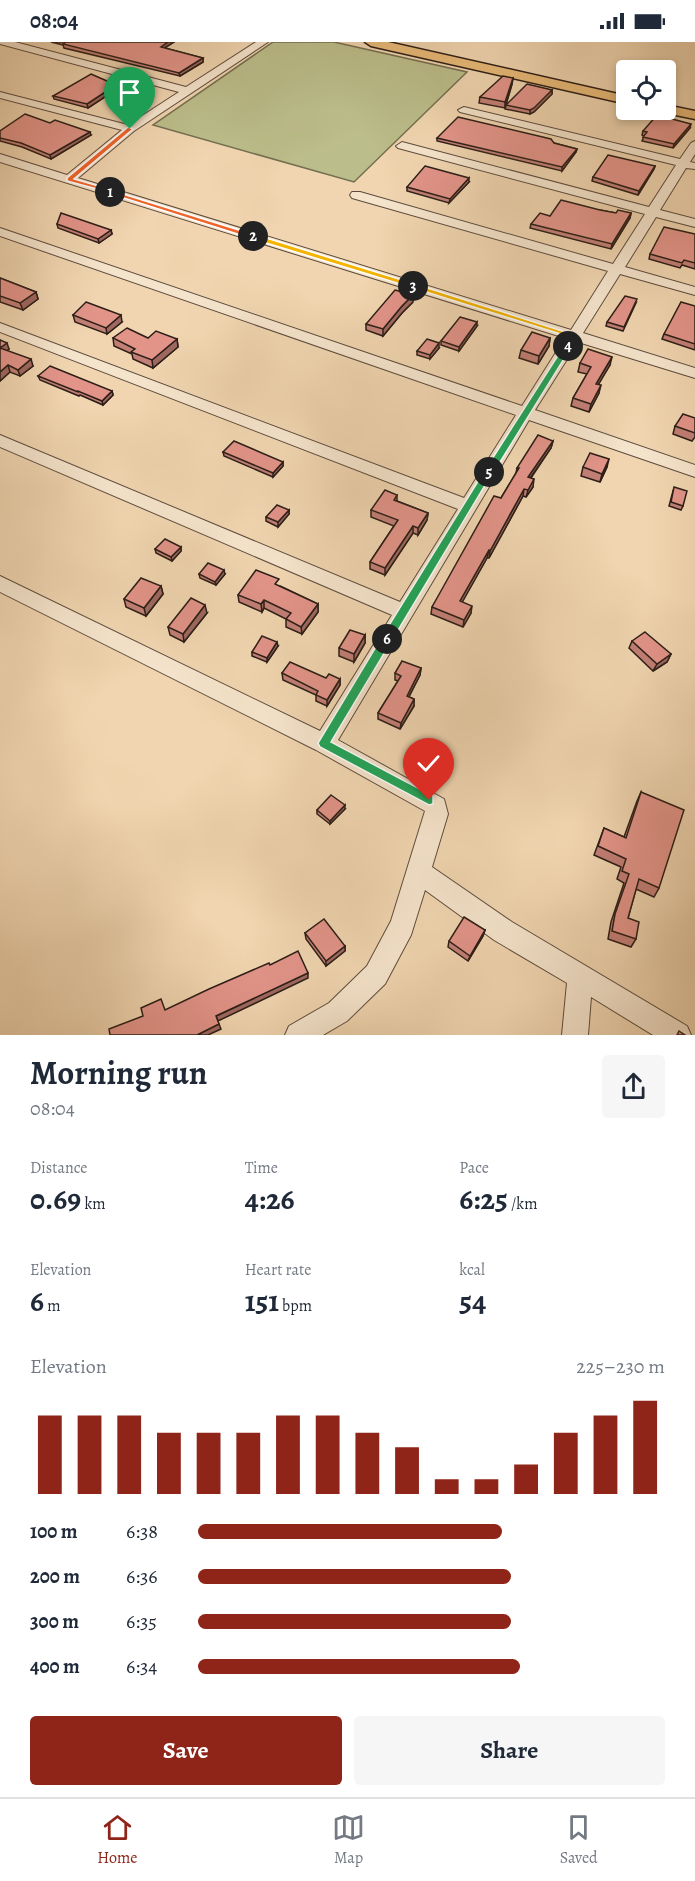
<!DOCTYPE html>
<html lang="en">
<head>
<meta charset="utf-8">
<style>
  body { margin:0; font-family:Alegreya,serif; background:#f6f6f7; color:#1f2937; height:100vh; display:flex; flex-direction:column; font-size:22px; white-space:nowrap }
  * { box-sizing:border-box; margin:0 }
  p { font-size:20px; color:#747a83 }
  .icon { flex:none; width:33px; height:33px; fill:none; stroke:currentColor; stroke-width:2; stroke-linecap:round; stroke-linejoin:round }
  .map { position:relative; height:993px; overflow:hidden }
  .details { display:flex; flex-direction:column; background:#fff; flex:1 }
  .details>* { flex:none }
  .controls { position:absolute; left:616px; top:18px; display:grid; gap:12px }
  .controls a { display:grid; place-items:center; width:60px; height:60px; border-radius:6px; background:#fff; box-shadow:0 3px 9px #0003; font-size:30px }
  .pin { position:absolute; display:grid; place-items:center; width:51px; height:51px; color:#fff; margin:-62px -26px; border-radius:50% 50% 50% 0; rotate:-45deg; box-shadow:0 0 6px #0007 }
  .pin .icon { rotate:45deg }
  .km { position:absolute; width:30px; height:30px; margin:-15px; border-radius:50%; background:#222; color:#fff; font-size:16px; line-height:30px; text-align:center }
  .round { display:grid; place-items:center; flex:none; width:63px; height:63px; border-radius:6px; background:#f6f6f7 }
  .headline { display:flex; align-items:center; justify-content:space-between; height:102px; padding:0 30px }
  h1 { font-size:33px; font-weight:600; line-height:45px }
  .figures { display:grid; grid-template-columns:repeat(3,1fr); gap:9px; height:102px; padding:6px 30px }
  .figures div { display:grid; align-content:center }
  .figures b { font-size:30px; font-weight:600 }
  .figures small { font-size:16px; font-weight:400 }
  .figures p { font-size:16px }
  .chart { height:168px; padding:12px 30px }
  .chart p { display:flex; justify-content:space-between }
  .chart svg { width:100%; height:108px; margin-top:6px; stroke:#8f2418; stroke-width:6 }
  .cta { display:flex; gap:12px; margin-top:auto; padding:12px 30px }
  .cta a { flex:1; height:69px; border-radius:6px; background:#8f2418; color:#fff; font-size:24px; font-weight:600; line-height:69px; text-align:center }
  .cta a+a { background:#f6f6f7; color:#1f2937 }
  ul { padding:0 30px; list-style:none; font-size:20px }
  li { display:grid; grid-template-columns:96px 72px 1fr; align-items:center; height:45px }
  li i { height:15px; border-radius:8px; background:#8f2418 }
  .status { display:flex; justify-content:space-between; align-items:center; height:42px; padding:0 30px; background:#fff; direction:ltr }
  .status svg { height:16px; fill:currentColor }
  .dock { display:flex; justify-content:space-around; align-items:center; height:84px; border-top:2px solid #e0e1e3; background:#fff; font-size:16px; color:#747a83 }
  .dock a { display:grid; justify-items:center; gap:3px }
  .dock .on { color:#8f2418 }
  .map>svg:first-child { display:block }
  .green { fill:#bbbd8a; stroke:#746e50; stroke-width:1.5 }
  .lines { fill:none; stroke-linecap:round; stroke-linejoin:round }
  .minor-casing { stroke:#5d4c3d; stroke-width:2 }
  .major-casing { stroke:#2c1e17; stroke-width:3 }
  .minor { fill:#f5e4cc; fill-rule:evenodd }
  .major { fill:#e8ba78; fill-rule:evenodd }
  .wall { fill:#c27f76; stroke:#2c1e17; stroke-width:1.5 }
  .shaded-wall { fill:#9e6860; stroke:#2c1e17; stroke-width:1.5 }
  .building { fill:#e29489; stroke:#2c1e17; stroke-width:1.5 }
  .split-1 { fill:#f0652b; stroke:#fff; stroke-width:1.5 }
  .split-2 { fill:#f0652b; stroke:#fff; stroke-width:1.5 }
  .split-3 { fill:#f5b400; stroke:#fff; stroke-width:1.5 }
  .split-4 { fill:#f5b400; stroke:#fff; stroke-width:1.5 }
  .split-5 { fill:#22a559; stroke:#fff; stroke-width:1.5 }
  .split-6 { fill:#22a559; stroke:#fff; stroke-width:1.5 }
  .split-7 { fill:#22a559; stroke:#fff; stroke-width:1.5 }
</style>
</head>
<body>
<div class="status"><b>08:04</b><svg viewBox="0 0 49 12"><path d="M0 12V9h3v3zM5 12V6h3v6zM10 12V3h3v9zM15 12V0h3v12zM26 1h20v11H26zM47 4h2v5h-2z"/></svg></div>
<div class="map">
<svg width="695" height="993" viewBox="0 0 695 993">
  <rect width="100%" height="100%" fill="#f0d5b0"/>
  <filter id="stains"><feTurbulence type="fractalNoise" baseFrequency=".00333" numOctaves="4"/><feColorMatrix values="0 0 0 0 .2 0 0 0 0 .09 0 0 0 0 .02 0 0 0 .5 -.17"/></filter>
  <radialGradient id="worn" r=".72"><stop offset=".6" stop-color="#630" stop-opacity="0"/><stop offset="1" stop-color="#630" stop-opacity=".3"/></radialGradient>
  <path class="green" d="M273,0H334L467,30L354,140L153,83Z"/>
  <g class="lines">
    <defs>
      <path id="minor" d="M0,0H15L186,45L256,0H268L134,89L78,136L571,288L608,229L352,156L350,153L352,150H360L613,222L645,172L398,106L396,104L402,100L649,165L676,123L460,70L458,68L464,65L680,117L691,101L695,99V112L690,120L695,121V127L686,126L660,168L695,177V185L656,175L625,225L695,245V253L620,232L583,291L695,326V336L578,300L535,368L695,423V435L529,378L338,698L444,757L448,772L432,825L512,880L687,984L691,993H653L591,955L588,993H562L567,941L494,898L425,848L411,893L385,942L347,979L323,993H285L289,984L329,961L367,924L391,879L425,769L316,708L0,550V534L320,689L392,573L0,405V393L400,560L458,467L0,290V281L464,456L516,373L0,194V186L522,364L565,296L0,120V112L67,133L122,88L0,56V50L128,83L179,50L0,2Z"/>
      <g id="major">
        <path d="M365,0H388L627,54V62L371,4Z"/>
        <path d="M666,63L695,69V77L661,70L659,68H666Z"/>
      </g>
    </defs>
    <use href="#minor" class="minor-casing"/>
    <use href="#major" class="major-casing"/>
    <use href="#minor" class="minor"/>
    <use href="#major" class="major"/>
  </g>
  <g class="wall">
    <path d="M51,0H174L165,6L203,16V20L180,34L64,6L63,3Z"/>
    <path d="M513,36L512,42L505,66L479,61L480,55Z"/>
    <path d="M117,47L88,66L54,57L53,54Z"/>
    <path d="M552,48V52L534,70L530,72L505,67L506,63Z"/>
    <path d="M50,81L91,93L51,117L22,105L0,99V89Z"/>
    <path d="M690,86L673,106L642,99L644,94L642,93L643,89Z"/>
    <path d="M437,96L554,101L577,107L576,110L562,129L437,99Z"/>
    <path d="M655,124L654,127L638,153L592,139L593,135Z"/>
    <path d="M469,140L449,161L407,149V145Z"/>
    <path d="M600,168L616,171H631L630,176L611,207L530,186L531,182L550,174Z"/>
    <path d="M57,182L111,188L112,192L99,201L58,186Z"/>
    <path d="M695,192V227L682,223L680,226L649,217L650,212Z"/>
    <path d="M0,236L36,250L38,257L23,268L0,260Z"/>
    <path d="M413,260L402,271L383,294L366,288V282Z"/>
    <path d="M636,261L623,289L606,284L607,280Z"/>
    <path d="M695,264V308L662,297L664,292Z"/>
    <path d="M73,273L122,280L107,292L75,280Z"/>
    <path d="M477,284L459,309L441,303V299Z"/>
    <path d="M113,296H148L177,297L178,305L153,326L133,317L132,312L114,304Z"/>
    <path d="M550,296L549,304L538,322L519,316L521,308Z"/>
    <path d="M0,298L9,307L7,309L33,324L20,334L10,330L0,339Z"/>
    <path d="M439,306L430,317L417,313V309Z"/>
    <path d="M580,321L610,323L598,342L599,351L589,370L571,364L573,356L587,332L578,330Z"/>
    <path d="M38,334L112,349L113,353L103,363L80,353L79,354L40,338Z"/>
    <path d="M695,376V395L692,399L673,392L675,384Z"/>
    <path d="M553,399L551,406L531,436L533,445L526,455L523,454L489,516H487L462,560L471,571L463,585L431,572L432,565L501,456L516,431L517,426Z"/>
    <path d="M223,410L283,420V424L273,435L224,414Z"/>
    <path d="M583,425H607L600,440L581,434Z"/>
    <path d="M673,449L683,464L681,468L669,464Z"/>
    <path d="M397,453V459L428,471L427,478L418,493L413,491L385,533L370,527V520L394,484L371,475V468Z"/>
    <path d="M289,468V472L278,485L266,479V475Z"/>
    <path d="M181,505V509L172,519L156,511L155,507Z"/>
    <path d="M199,532H225L216,543L200,536Z"/>
    <path d="M161,544L163,552L146,574L126,565L124,557Z"/>
    <path d="M280,544L318,562V570L302,592L286,585V577L264,566L262,570L239,560L238,553Z"/>
    <path d="M207,571L184,600L170,593L168,585Z"/>
    <path d="M365,593V601L354,620L339,614V606Z"/>
    <path d="M632,599L671,612L667,620L653,629L629,606Z"/>
    <path d="M278,604L267,620L252,614V610Z"/>
    <path d="M421,626L420,633L409,655L414,657V664L400,687L378,677V671L398,639L395,638V631Z"/>
    <path d="M282,631L326,636L340,637V643L327,664L316,659V653L283,638Z"/>
    <path d="M641,750L659,846L654,855L636,847L628,876L636,897L631,905L608,897L611,880L624,841L617,837L621,825L594,813L604,786L624,795L637,759Z"/>
    <path d="M345,767L330,782L317,772V768Z"/>
    <path d="M485,888L483,894L468,919L448,905L449,899Z"/>
    <path d="M305,891L345,904V909L326,924L306,897Z"/>
  </g>
  <g class="shaded-wall">
    <path d="M168,0H174L161,8V5Z"/>
    <path d="M203,16V20L180,34L179,31Z"/>
    <path d="M513,36L512,42L505,66V60Z"/>
    <path d="M116,43L117,47L88,66L87,62Z"/>
    <path d="M552,48V52L534,70L530,72V68Z"/>
    <path d="M691,82L690,86L673,106L674,102Z"/>
    <path d="M90,90L91,93L51,117L50,113Z"/>
    <path d="M577,107L576,110L562,129V125Z"/>
    <path d="M655,124L654,127L638,153L639,149Z"/>
    <path d="M469,136V140L449,161L450,157Z"/>
    <path d="M631,171L630,176L611,207L612,202Z"/>
    <path d="M111,188L112,192L99,201L98,197Z"/>
    <path d="M36,250L38,257L23,268L20,261Z"/>
    <path d="M413,253V260L402,271L383,294V287L402,264Z"/>
    <path d="M121,273L122,280L107,292L106,286Z"/>
    <path d="M477,280V284L459,309V305Z"/>
    <path d="M550,296L549,304L538,322L539,314Z"/>
    <path d="M177,297L178,305L153,326L152,318Z"/>
    <path d="M7,301L9,307L2,313L0,306Z"/>
    <path d="M439,301V306L430,317V313Z"/>
    <path d="M612,315L610,323L594,350L596,342Z"/>
    <path d="M31,317L33,324L20,334L18,328Z"/>
    <path d="M8,323L10,330L0,339V330Z"/>
    <path d="M601,343L599,351L589,370L591,362Z"/>
    <path d="M112,349L113,353L103,363L102,359Z"/>
    <path d="M553,399L551,406L526,442L528,435Z"/>
    <path d="M609,417L607,425L600,440L602,432Z"/>
    <path d="M283,420V424L273,435V431Z"/>
    <path d="M534,437L533,445L526,455L528,448Z"/>
    <path d="M524,447L523,454L489,516L490,509Z"/>
    <path d="M289,468V472L278,485V480Z"/>
    <path d="M428,471L427,478L418,493V486Z"/>
    <path d="M413,484V491L385,533V526Z"/>
    <path d="M181,505V509L172,519L171,515Z"/>
    <path d="M489,508L487,516L459,566L460,559Z"/>
    <path d="M224,528L225,532L216,543L215,540Z"/>
    <path d="M161,544L163,552L146,574L144,566Z"/>
    <path d="M264,558V566L262,570L261,562Z"/>
    <path d="M318,562V570L302,592L301,585Z"/>
    <path d="M205,563L207,571L184,600L183,592Z"/>
    <path d="M472,564L471,571L463,585L464,578Z"/>
    <path d="M365,593V601L354,620V612Z"/>
    <path d="M277,600L278,604L267,620V616Z"/>
    <path d="M671,612L667,620L653,629L657,622Z"/>
    <path d="M421,626L420,633L406,660L407,654Z"/>
    <path d="M340,637V643L327,664V658Z"/>
    <path d="M414,657V664L400,687L401,681Z"/>
    <path d="M345,763V767L330,782V779Z"/>
    <path d="M485,888L483,894L468,919L470,914Z"/>
    <path d="M345,904V909L326,924V919Z"/>
    <path d="M308,931V936L218,979L216,974Z"/>
    <path d="M219,982L221,987L208,993H197Z"/>
  </g>
  <g class="building">
    <path d="M64,0H168L161,5L203,16L179,31L63,2L66,0Z"/>
    <path d="M91,32L116,43L87,62L53,54Z"/>
    <path d="M503,34L513,36L505,60L480,55Z"/>
    <path d="M527,42L552,48L534,66L530,68L506,63Z"/>
    <path d="M25,72L50,81L55,78L90,90L50,113L21,101L0,96V89Z"/>
    <path d="M657,73L691,82L674,102L643,95L647,90L643,89Z"/>
    <path d="M458,75L551,97L554,101L577,107L562,125L437,96Z"/>
    <path d="M608,113L655,124L639,149L593,135Z"/>
    <path d="M425,124L469,136L450,157L407,145Z"/>
    <path d="M561,158L600,168L616,171L618,168L631,171L612,202L531,182L540,171L550,174Z"/>
    <path d="M61,171L111,188L98,197L57,182Z"/>
    <path d="M664,185L695,192V221L684,218L682,221L650,212Z"/>
    <path d="M0,236L36,250L20,261L0,254Z"/>
    <path d="M395,248L413,253L402,264L383,287L366,282Z"/>
    <path d="M625,254L637,257L624,285L607,280Z"/>
    <path d="M86,260L121,273L106,286L73,273Z"/>
    <path d="M681,260L695,264V302L664,292Z"/>
    <path d="M460,275L477,280L459,305L441,299Z"/>
    <path d="M127,286L148,296L156,289L177,297L152,318L131,310L135,307L113,296Z"/>
    <path d="M532,290L550,296L539,314L521,308Z"/>
    <path d="M427,297L439,301L430,313L417,309Z"/>
    <path d="M0,298L7,301L0,306L31,317L18,328L8,323L0,330Z"/>
    <path d="M588,307L612,315L596,342L601,343L591,362L573,356L591,325L580,321Z"/>
    <path d="M50,324L112,349L102,359L78,349V350L38,334Z"/>
    <path d="M683,372L695,376V391L675,384Z"/>
    <path d="M538,393L553,399L528,435L534,437L528,448L524,447L490,509L489,508L460,559L472,564L464,578L432,565L494,454L501,456L519,426H517Z"/>
    <path d="M234,399L283,420L273,431L223,410Z"/>
    <path d="M590,411L609,417L602,432L583,425Z"/>
    <path d="M674,445L687,449L683,464L671,460Z"/>
    <path d="M385,448L397,453L394,458L428,471L418,486L413,484L385,526L370,520L398,478L371,468Z"/>
    <path d="M277,463L289,468L278,480L266,475Z"/>
    <path d="M165,497L181,505L171,515L155,507Z"/>
    <path d="M208,521L224,528L215,540L199,532Z"/>
    <path d="M256,528L279,537L275,542L318,562L301,585L286,577L291,571L264,558L261,562L238,553Z"/>
    <path d="M141,536L161,544L144,566L124,557Z"/>
    <path d="M191,556L205,563L183,592L168,585Z"/>
    <path d="M350,588L365,593L354,612L339,606Z"/>
    <path d="M645,590L671,612L657,622L632,599Z"/>
    <path d="M262,594L277,600L267,616L252,610Z"/>
    <path d="M402,619L421,626L407,654L414,657L401,681L378,671L401,634L395,631Z"/>
    <path d="M290,620L326,636L329,632L340,637L327,658L316,653L318,649L282,631Z"/>
    <path d="M641,750L684,768L659,846L639,837L628,876L639,880L636,897L612,889L615,872L629,832L622,829L626,817L598,804L604,786L626,796Z"/>
    <path d="M331,753L345,763L330,779L317,768Z"/>
    <path d="M464,875L485,888L470,914L449,899Z"/>
    <path d="M324,877L345,904L326,919L305,891Z"/>
    <path d="M298,909L308,931L216,974L219,982L197,993H110L109,987L143,974L141,966L161,957L165,968L209,947L269,921L270,923Z"/>
    <path d="M679,989L685,993H677Z"/>
  </g>
  <path class="split-1" d="M128,85L133,87L74,137L112,148V151L67,139V136Z"/>
  <path class="split-2" d="M110,148L255,193L256,194L250,196L108,151Z"/>
  <path class="split-3" d="M253,192L415,242L416,244L410,245L250,196Z"/>
  <path class="split-4" d="M410,242H415L578,294L570,306H565L570,295L410,245Z"/>
  <path class="split-5" d="M568,302L572,304L492,433H485V428L564,304Z"/>
  <path class="split-6" d="M489,427L493,430L391,600H383V593L485,428Z"/>
  <path class="split-7" d="M387,592L392,597L391,600L331,700L433,754V762L429,763L320,705L318,701L383,593Z"/>
  <rect width="100%" height="100%" filter="url(#stains)"/>
  <rect width="100%" height="100%" fill="url(#worn)"/>
</svg>
<div class="controls">
<a><svg class="icon" aria-label="locate" viewBox="0 0 24 24"><circle cx="12" cy="12" r="6"/><path d="M12 2v4M12 18v4M2 12h4M18 12h4"/></svg></a>
</div>
<div class="pin" style="left:130px;top:87px;background:#1e9e55"><svg class="icon" aria-label="arrive" viewBox="0 0 24 24"><path d="M6 21V4h12l-3 4 3 4H6"/></svg></div>
<div class="pin" style="left:429px;top:758px;background:#d93025"><svg class="icon" aria-label="check" viewBox="0 0 24 24"><path d="M5 12l5 5 9-10"/></svg></div>
<b class="km" style="left:110px;top:150px">1</b>
<b class="km" style="left:253px;top:194px">2</b>
<b class="km" style="left:413px;top:244px">3</b>
<b class="km" style="left:568px;top:304px">4</b>
<b class="km" style="left:489px;top:430px">5</b>
<b class="km" style="left:387px;top:597px">6</b>
</div>
<section class="details">
<div class="headline"><div><h1>Morning run</h1><p>08:04</p></div><a class="round"><svg class="icon" aria-label="share" viewBox="0 0 24 24"><path d="M12 15V3M7 8l5-5 5 5M5 13v7h14v-7"/></svg></a></div>
<div class="figures">
<div><p>Distance</p><b>0.69<small> km</small></b></div>
<div><p>Time</p><b>4:26</b></div>
<div><p>Pace</p><b>6:25<small> /km</small></b></div>
</div>
<div class="figures">
<div><p>Elevation</p><b>6<small> m</small></b></div>
<div><p>Heart rate</p><b>151<small> bpm</small></b></div>
<div><p>kcal</p><b>54</b></div>
</div>
<div class="chart"><p><span>Elevation</span>225–230 m</p>
<svg viewBox="0 0 160 44" preserveAspectRatio="none"><path d="M5 44V12M15 44V12M25 44V12M35 44V19M45 44V19M55 44V19M65 44V12M75 44V12M85 44V19M95 44V25M105 44V38M115 44V38M125 44V32M135 44V19M145 44V12M155 44V6"/></svg>
</div>
<ul>
<li><b>100 m</b>6:38<i style="width:65%"></i></li>
<li><b>200 m</b>6:36<i style="width:67%"></i></li>
<li><b>300 m</b>6:35<i style="width:67%"></i></li>
<li><b>400 m</b>6:34<i style="width:69%"></i></li>
</ul>
<div class="cta"><a>Save</a><a>Share</a></div>
</section>
<nav class="dock">
<a class="on"><svg class="icon" aria-label="home" viewBox="0 0 24 24"><path d="M3 11l9-7 9 7M6 9v11h12V9"/></svg>Home</a>
<a><svg class="icon" aria-label="map" viewBox="0 0 24 24"><path d="M3 6l6-2 6 2 6-2v14l-6 2-6-2-6 2zM9 4v14M15 6v14"/></svg>Map</a>
<a><svg class="icon" aria-label="saved" viewBox="0 0 24 24"><path d="M7 4h10v16l-5-4-5 4z"/></svg>Saved</a>
</nav>
</body>
</html>
